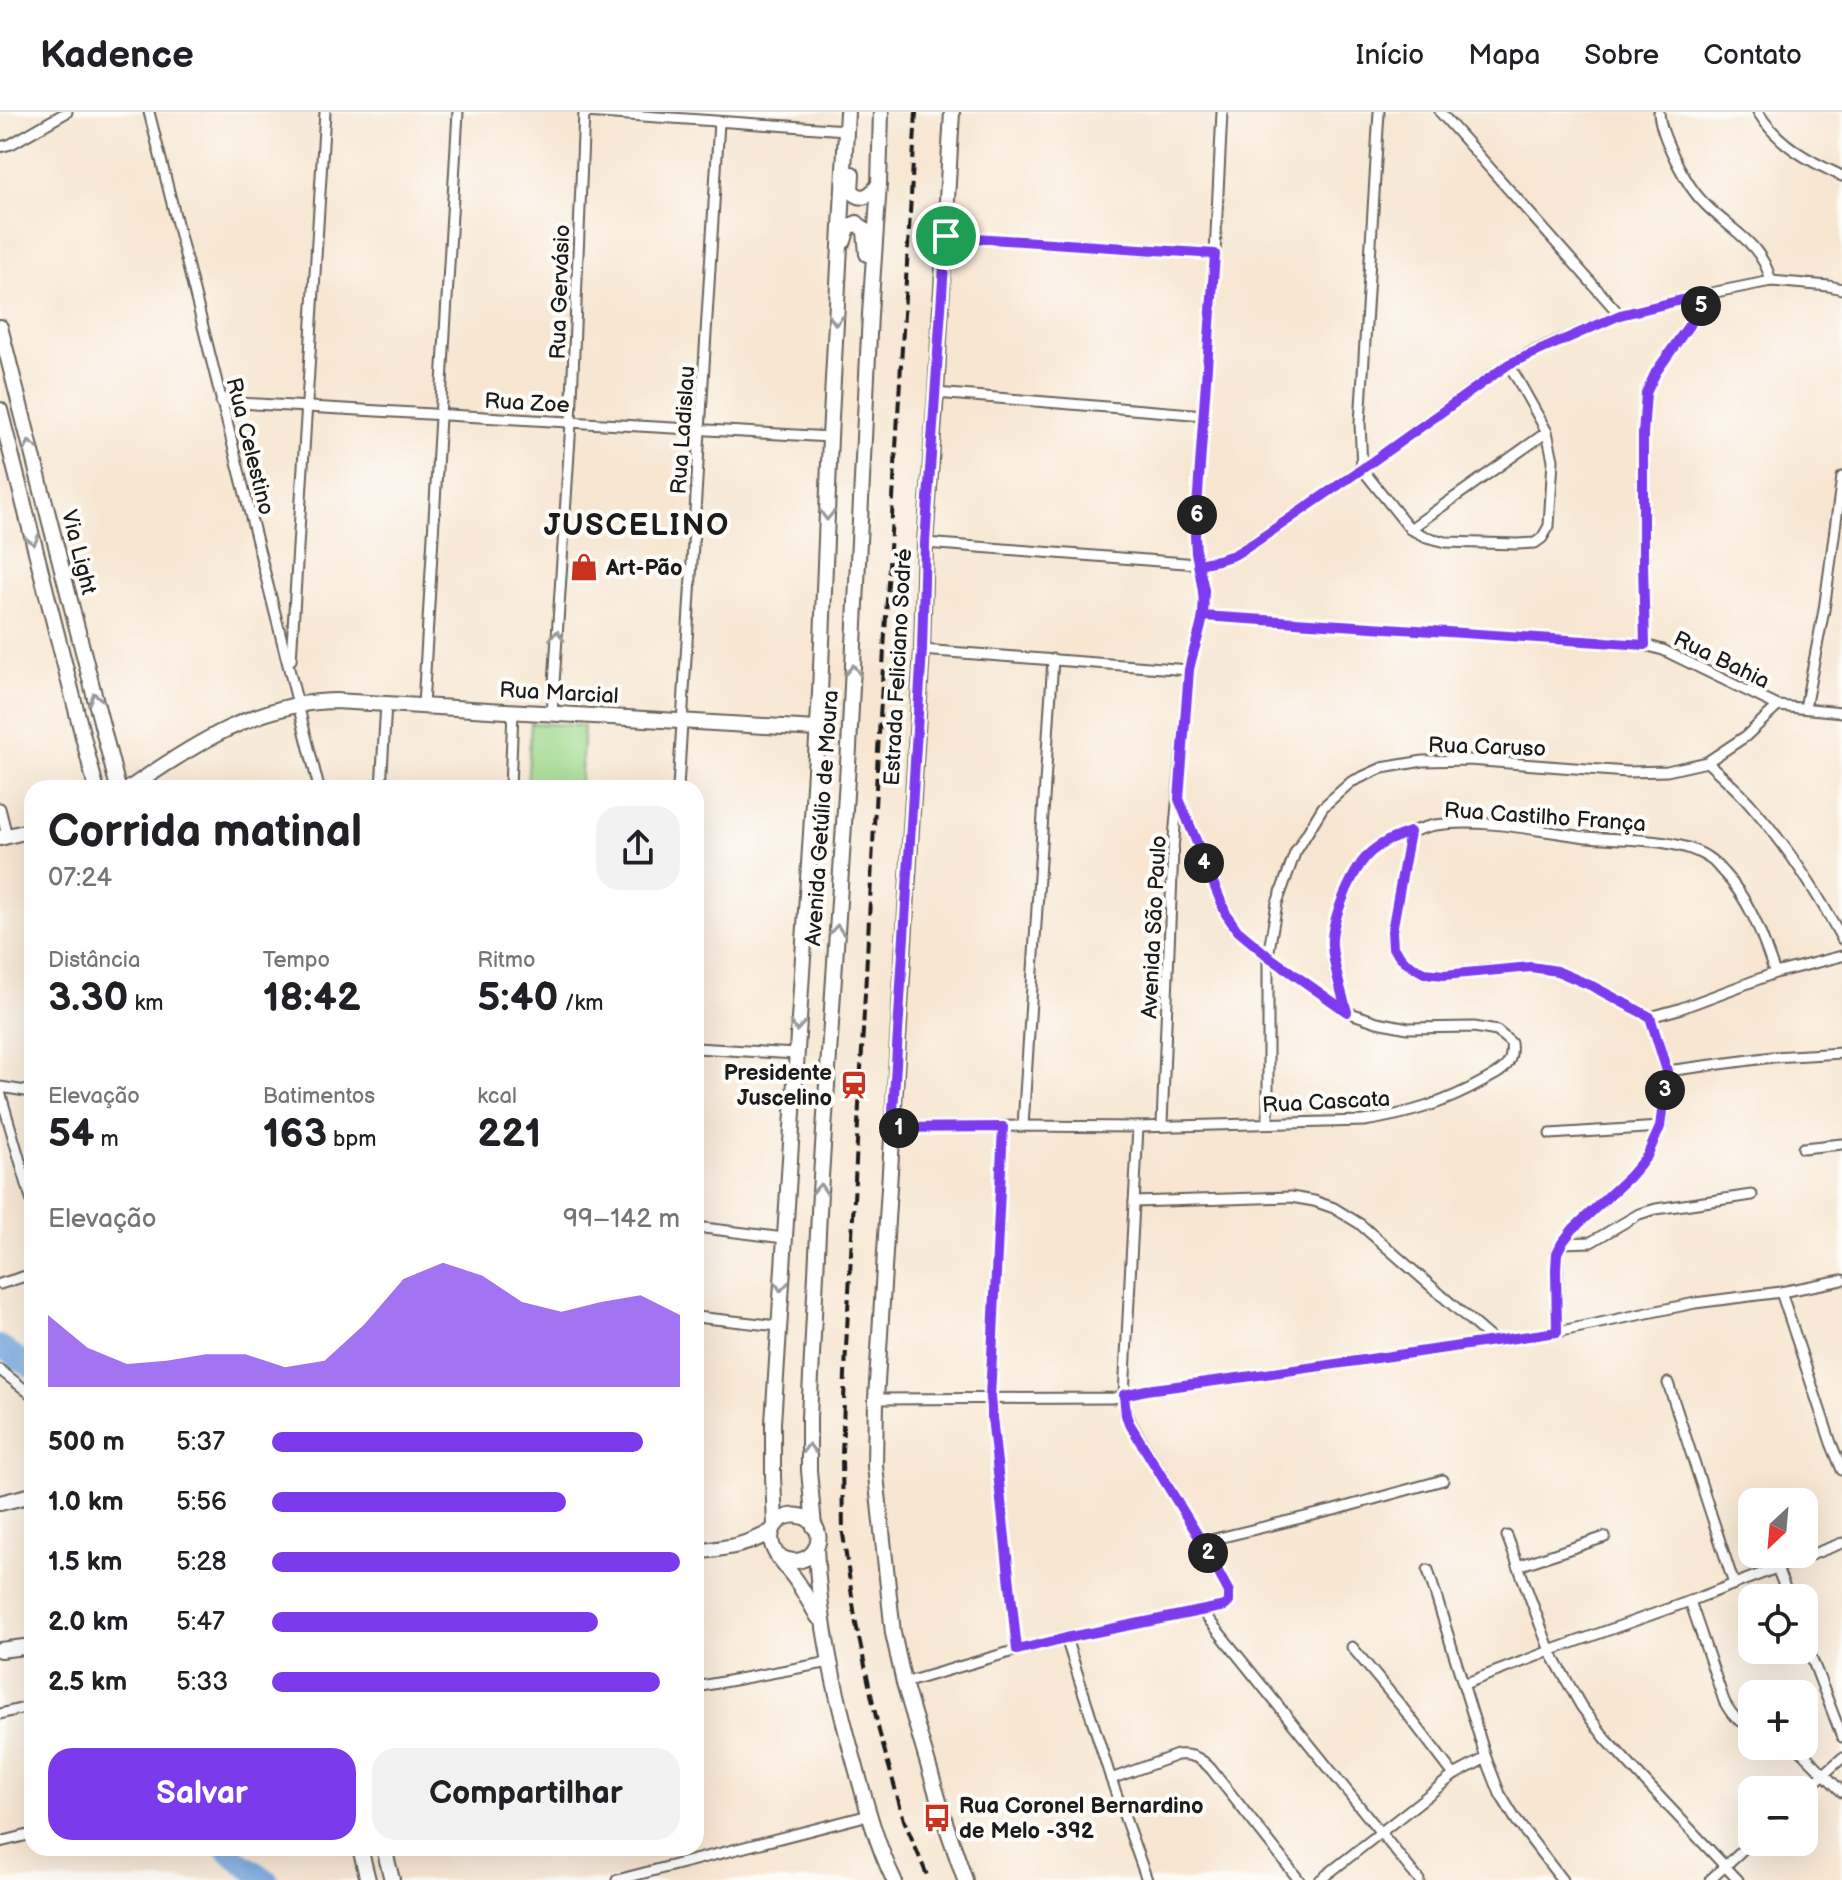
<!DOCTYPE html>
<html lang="pt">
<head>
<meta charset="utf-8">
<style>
  body { margin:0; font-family:"Balsamiq Sans",sans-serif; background:#f2f2f2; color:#202124; height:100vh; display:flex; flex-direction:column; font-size:30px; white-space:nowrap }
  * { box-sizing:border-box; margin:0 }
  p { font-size:26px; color:#757577 }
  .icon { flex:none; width:44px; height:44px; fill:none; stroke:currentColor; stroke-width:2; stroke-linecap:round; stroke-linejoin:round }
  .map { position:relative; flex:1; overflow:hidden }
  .details { position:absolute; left:24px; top:668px; width:680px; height:1076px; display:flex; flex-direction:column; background:#fff; border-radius:24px; box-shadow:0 8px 32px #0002 }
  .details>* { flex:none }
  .needle { width:52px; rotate:206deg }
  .controls { position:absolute; left:1738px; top:1376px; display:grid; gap:16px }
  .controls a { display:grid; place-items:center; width:80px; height:80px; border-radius:16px; background:#fff; box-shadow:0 8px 32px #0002; font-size:40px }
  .pin { position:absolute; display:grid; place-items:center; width:68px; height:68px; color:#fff; margin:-34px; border:4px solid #fff; border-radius:50%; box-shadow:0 2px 8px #0007 }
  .km { position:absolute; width:40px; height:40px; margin:-20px; border-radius:50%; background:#222; color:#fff; font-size:22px; line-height:40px; text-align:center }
  .round { display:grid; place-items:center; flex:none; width:84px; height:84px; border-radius:24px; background:#f2f2f2 }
  .overview { display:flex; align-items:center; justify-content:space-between; height:136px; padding:0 24px }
  h1 { font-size:44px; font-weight:800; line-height:60px }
  .stats { display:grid; grid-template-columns:repeat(3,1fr); gap:12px; height:136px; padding:8px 24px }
  .stats div { display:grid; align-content:center }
  .stats b { font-size:40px; font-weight:800 }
  .stats small { font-size:22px; font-weight:400 }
  .stats p { font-size:22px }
  .chart { height:224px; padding:16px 24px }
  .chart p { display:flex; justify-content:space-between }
  .chart svg { width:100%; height:144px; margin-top:8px; fill:#7c3aed; opacity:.7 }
  .action { display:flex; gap:16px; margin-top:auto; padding:16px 24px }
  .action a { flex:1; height:92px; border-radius:24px; background:#7c3aed; color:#fff; font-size:32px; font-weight:800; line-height:92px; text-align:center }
  .action a+a { background:#f2f2f2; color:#202124 }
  ul { padding:0 24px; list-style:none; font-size:26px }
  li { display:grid; grid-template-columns:128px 96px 1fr; align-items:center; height:60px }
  li i { height:20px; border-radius:10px; background:#7c3aed }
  header { display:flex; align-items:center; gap:48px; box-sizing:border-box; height:112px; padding:0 40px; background:#fff; border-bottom:2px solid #e0e0e0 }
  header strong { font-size:38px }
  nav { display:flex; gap:44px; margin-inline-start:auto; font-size:28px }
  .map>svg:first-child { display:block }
  .pitch { fill:#9dd78a; stroke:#5c7a53; stroke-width:2 }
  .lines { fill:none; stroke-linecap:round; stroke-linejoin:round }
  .river { stroke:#71a6de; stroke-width:22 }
  .street-casing { stroke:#69635c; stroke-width:13 }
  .secondary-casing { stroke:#69635c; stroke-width:18 }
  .primary-casing { stroke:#69635c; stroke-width:18 }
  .street { stroke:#fff; stroke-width:9 }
  .secondary { stroke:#fff; stroke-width:14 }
  .primary { stroke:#fff; stroke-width:14 }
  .rail { stroke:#1c1c1c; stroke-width:4; stroke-dasharray:12 6; stroke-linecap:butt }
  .oneway { stroke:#999 }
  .route-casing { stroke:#fff; stroke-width:16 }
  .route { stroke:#7c3aed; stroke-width:10 }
  .labels { text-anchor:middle; stroke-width:8; stroke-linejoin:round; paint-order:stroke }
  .street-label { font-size:22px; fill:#1c1c1c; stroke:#fdfcf7 }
  .poi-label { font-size:22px; font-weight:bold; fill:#1c1c1c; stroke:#fdfcf7; text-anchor:start }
  .district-label { font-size:30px; font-weight:bold; letter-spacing:2px; fill:#1c1c1c; stroke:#fdfcf7 }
</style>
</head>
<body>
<header>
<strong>Kadence</strong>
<nav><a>Início</a><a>Mapa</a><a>Sobre</a><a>Contato</a></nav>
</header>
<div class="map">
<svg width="1842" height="1768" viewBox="0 0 1842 1768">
  <rect width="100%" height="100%" fill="#fdfcf7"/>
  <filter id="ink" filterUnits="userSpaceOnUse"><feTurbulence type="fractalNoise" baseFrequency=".0125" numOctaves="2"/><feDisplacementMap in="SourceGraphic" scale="16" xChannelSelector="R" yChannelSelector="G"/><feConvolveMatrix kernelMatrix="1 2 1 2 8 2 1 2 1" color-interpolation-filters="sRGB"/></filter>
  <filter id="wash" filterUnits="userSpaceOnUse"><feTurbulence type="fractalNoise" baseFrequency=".006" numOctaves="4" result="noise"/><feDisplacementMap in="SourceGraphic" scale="32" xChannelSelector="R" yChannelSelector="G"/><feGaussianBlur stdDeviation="1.8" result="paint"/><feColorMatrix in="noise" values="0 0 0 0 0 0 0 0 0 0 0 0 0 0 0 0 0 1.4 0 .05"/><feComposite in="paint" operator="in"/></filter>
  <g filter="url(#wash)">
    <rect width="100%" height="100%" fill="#f7e6d2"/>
    <path class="pitch" d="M531,611L584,614L580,676H527Z"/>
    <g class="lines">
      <g class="river">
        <path d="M0,1234L32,1256"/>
        <path d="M225,1736L240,1750L267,1768"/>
      </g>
    </g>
  </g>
  <g filter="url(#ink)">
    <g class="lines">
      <defs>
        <g id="street">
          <path d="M149,0L319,676"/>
          <path d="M585,0L846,18"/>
          <path d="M1379,0L1360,311L1362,357L1410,417L1426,425L1446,430L1517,432L1535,431L1542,426L1549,414L1553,348L1547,320L1509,252"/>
          <path d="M1440,0L1620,203"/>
          <path d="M1659,0C1660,23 1686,73 1703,90C1729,118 1761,129 1771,169"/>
          <path d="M1758,0C1777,32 1809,49 1842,64"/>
          <path d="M0,35L11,32L67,0"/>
          <path d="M946,124L1215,142"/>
          <path d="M936,281L1204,303"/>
          <path d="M221,290L830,325"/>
          <path d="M1410,417L1547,320"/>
          <path d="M925,431L1198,452L1218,448L1234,443L1254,431L1362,357L1492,263L1530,241L1620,203L1706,182L1771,169L1829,174L1842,177"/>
          <path d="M1203,504L1645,533L1663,538L1778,594L1842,600"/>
          <path d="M1645,533L1643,450V322L1646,281L1656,260L1699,199L1706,182"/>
          <path d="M922,538L1189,558"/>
          <path d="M291,548L325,0"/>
          <path d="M423,594L458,0"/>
          <path d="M1805,596L1824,498L1842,365"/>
          <path d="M552,602L571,310L584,0"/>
          <path d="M1707,650C1722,664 1738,678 1751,693C1787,734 1817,780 1842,827"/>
          <path d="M381,676L386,592"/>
          <path d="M510,676L513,599"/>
          <path d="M678,676L719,10"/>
          <path d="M0,696L7,724"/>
          <path d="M1410,720L1392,819L1393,836L1405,850L1424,861L1444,863L1531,855L1557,859L1592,874L1650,905L1667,959L1660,1015L1654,1029L1647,1044L1629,1065L1573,1117L1562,1131L1557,1141V1220"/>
          <path d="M1347,900C1331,849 1324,829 1347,778C1352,766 1360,751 1369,741C1377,733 1389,728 1400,724C1411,720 1423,715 1435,713C1485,706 1537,719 1586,725C1622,728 1681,725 1710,747C1715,750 1719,756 1723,760C1752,791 1761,822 1775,861"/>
          <path d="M1650,905L1679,897L1775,861L1842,844"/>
          <path d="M696,936L796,942"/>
          <path d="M1667,959L1773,945L1842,941"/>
          <path d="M0,975L32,980"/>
          <path d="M0,980L32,1090"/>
          <path d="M1268,1011V844L1277,791L1295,741L1323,695L1351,670L1382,656L1423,649L1469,648L1627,660L1667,659L1707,650L1746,624L1778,594"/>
          <path d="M1162,1013L1173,737L1189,558C1192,539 1202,520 1203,501C1205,475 1196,450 1195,424L1215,142L1222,0"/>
          <path d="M1023,1014L1053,547"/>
          <path d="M1003,1015L990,1286L1017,1538"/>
          <path d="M892,1016L1023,1014L1138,1015L1364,1009C1409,1002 1445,991 1484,969C1490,965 1500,961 1505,955C1511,949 1512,939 1511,931L1497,919L1474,915L1408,916L1377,910L1347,900L1268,844L1237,818L1226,802L1179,687"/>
          <path d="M1550,1022L1660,1015"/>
          <path d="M1803,1036L1842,1032"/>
          <path d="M1134,1090L1291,1085L1314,1089L1334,1096L1360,1112L1495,1230"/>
          <path d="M696,1115L784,1126"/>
          <path d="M1562,1131L1591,1130L1639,1102L1656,1097L1752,1083"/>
          <path d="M0,1172L32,1162"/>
          <path d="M1781,1180L1831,1331L1842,1358"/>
          <path d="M696,1205L779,1214"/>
          <path d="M0,1258L32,1283"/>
          <path d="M1668,1271L1734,1472"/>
          <path d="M876,1287L1113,1286L1146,1278L1245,1265L1557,1220L1695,1191L1781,1180L1842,1168"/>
          <path d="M1507,1424L1550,1539L1581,1594L1606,1627L1641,1665L1738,1768"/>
          <path d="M1202,1430L1334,1398L1443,1368"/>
          <path d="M1518,1454L1605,1425"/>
          <path d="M1777,1456L1789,1486"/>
          <path d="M1428,1458L1486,1646L1500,1682L1516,1708L1562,1768"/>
          <path d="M1690,1489L1724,1589C1731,1602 1737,1611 1752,1612"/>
          <path d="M1201,1498L1419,1768"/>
          <path d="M1066,1526L1111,1667L1147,1768"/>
          <path d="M1804,1526L1842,1625"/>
          <path d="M1352,1535L1402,1595L1454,1663"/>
          <path d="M904,1571L1017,1538L1066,1526L1225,1494L1229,1490V1480L1202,1430L1126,1303L1124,1283L1138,1015"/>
          <path d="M1464,1572L1550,1539L1690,1489L1842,1431"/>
          <path d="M696,1575L830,1550"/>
          <path d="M0,1602L32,1594"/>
          <path d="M1796,1634L1842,1680"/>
          <path d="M1111,1667L1177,1643C1192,1642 1200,1645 1211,1657L1299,1768"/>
          <path d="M1804,1680L1842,1646"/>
          <path d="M0,1730L32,1722"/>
          <path d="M617,1768L869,1703"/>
          <path d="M1320,1768L1454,1663L1486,1646"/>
          <path d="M1710,1768L1752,1729"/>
        </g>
        <g id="secondary">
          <path d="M952,0L936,281L925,431L922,538L876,1287L875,1354L893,1521L904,1571L946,1713L965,1768"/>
          <path d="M130,676C191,634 259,590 335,589L817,617"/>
          <path d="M0,726L32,718"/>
          <path d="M0,1391L32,1383"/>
          <path d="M696,1440C724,1436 748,1434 772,1419"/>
          <path d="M0,1538L32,1534"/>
        </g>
        <g id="primary">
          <path d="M852,62L851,78C862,91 871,83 879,72"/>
          <path d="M844,129L848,115L857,111L865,119L867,142"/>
          <path d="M0,215L118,676"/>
          <path d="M0,298L96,676"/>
          <path d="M775,1413L773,1364V1311L820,581L830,325L847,0"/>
          <path d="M814,1415L809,1358V1305L820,1080L849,636L870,202L879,72L881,0"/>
          <path d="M816,1436C819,1510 835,1581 855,1652C866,1692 876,1731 894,1768"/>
          <path d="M780,1445C809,1461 833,1425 808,1407C801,1403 791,1402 784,1406C774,1411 769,1422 772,1432C774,1443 789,1458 796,1468C804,1480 811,1493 818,1505"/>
          <path d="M360,1736L368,1768"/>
          <path d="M384,1736L392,1768"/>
        </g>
      </defs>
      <use href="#street" class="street-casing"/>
      <use href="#secondary" class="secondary-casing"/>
      <use href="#primary" class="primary-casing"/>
      <use href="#street" class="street"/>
      <use href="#secondary" class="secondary"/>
      <use href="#primary" class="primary"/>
      <path class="rail" d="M916,0L878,639L846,1236L842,1343L843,1422L856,1512L879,1619L904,1708L929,1768"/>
    </g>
    <defs><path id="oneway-chevron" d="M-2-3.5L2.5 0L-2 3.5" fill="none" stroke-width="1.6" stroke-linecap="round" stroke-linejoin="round" transform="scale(2)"/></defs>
    <g class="oneway">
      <use href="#oneway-chevron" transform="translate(836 208) rotate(93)"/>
      <use href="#oneway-chevron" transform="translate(30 334) rotate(-104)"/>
      <use href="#oneway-chevron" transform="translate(827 403) rotate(92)"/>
      <use href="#oneway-chevron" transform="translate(33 428) rotate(76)"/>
      <use href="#oneway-chevron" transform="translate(557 524) rotate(-86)"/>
      <use href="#oneway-chevron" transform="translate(853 558) rotate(-87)"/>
      <use href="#oneway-chevron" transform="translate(95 586) rotate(-104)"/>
      <use href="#oneway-chevron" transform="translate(837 818) rotate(-86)"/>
      <use href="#oneway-chevron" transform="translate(797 914) rotate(94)"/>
      <use href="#oneway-chevron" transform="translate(820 1077) rotate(-87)"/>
      <use href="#oneway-chevron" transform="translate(781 1174) rotate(94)"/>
      <use href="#oneway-chevron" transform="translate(809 1337) rotate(-91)"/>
    </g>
  </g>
  <g class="lines" filter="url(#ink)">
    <defs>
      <path id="route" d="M946,124L925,431L922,538L892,1016L1003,1015L990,1286L1017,1538L1066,1526L1225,1494L1229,1490V1480L1202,1430L1129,1311L1126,1303L1124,1283L1146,1278L1245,1265L1557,1220L1556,1157L1557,1141L1562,1131L1573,1117L1629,1065L1647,1044L1660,1015L1667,959L1650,905L1592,874L1557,859L1531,855L1444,863L1424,861L1405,850L1393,836L1392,819L1410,720C1396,725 1384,729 1372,739C1353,755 1330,810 1332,834C1334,857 1341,878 1347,900L1268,844L1237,818L1226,802L1179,687L1189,558C1192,541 1199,525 1202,509C1206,489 1202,471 1198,452L1218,448L1234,443L1254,431L1362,357L1509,252L1620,203L1706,182L1699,199L1656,260L1646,281L1643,322V450L1645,533L1203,504L1204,478L1196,441L1195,424L1215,142L946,124"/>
    </defs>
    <use href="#route" class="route-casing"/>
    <use href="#route" class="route"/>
  </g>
  <defs>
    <symbol id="shop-bare" viewBox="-9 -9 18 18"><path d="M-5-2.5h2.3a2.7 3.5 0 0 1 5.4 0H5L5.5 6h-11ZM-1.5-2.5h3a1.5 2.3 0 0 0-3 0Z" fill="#c8321e" stroke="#fdfcf7" stroke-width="2.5" paint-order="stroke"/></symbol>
    <symbol id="station-bare" viewBox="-9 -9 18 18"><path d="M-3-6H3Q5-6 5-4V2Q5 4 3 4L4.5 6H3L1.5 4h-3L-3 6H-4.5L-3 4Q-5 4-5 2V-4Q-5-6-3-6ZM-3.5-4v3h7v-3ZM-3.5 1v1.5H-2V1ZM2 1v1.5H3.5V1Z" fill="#c8321e" stroke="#fdfcf7" stroke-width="2.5" paint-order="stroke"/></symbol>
    <symbol id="bus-bare" viewBox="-9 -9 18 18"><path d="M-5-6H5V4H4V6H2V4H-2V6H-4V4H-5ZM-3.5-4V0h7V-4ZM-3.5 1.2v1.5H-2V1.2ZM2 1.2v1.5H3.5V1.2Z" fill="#c8321e" stroke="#fdfcf7" stroke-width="2.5" paint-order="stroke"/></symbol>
  </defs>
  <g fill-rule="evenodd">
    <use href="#shop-bare" x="564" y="435" width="40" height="40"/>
    <use href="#station-bare" x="834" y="953" width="40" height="40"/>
    <use href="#bus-bare" x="917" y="1686" width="40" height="40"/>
  </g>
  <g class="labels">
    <g class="street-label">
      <text transform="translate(559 180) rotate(-88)" y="8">Rua Gervásio</text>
      <text transform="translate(527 290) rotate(3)" y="8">Rua Zoe</text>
      <text transform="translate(682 318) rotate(-86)" y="8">Rua Ladislau</text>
      <text transform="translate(251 334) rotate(76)" y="8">Rua Celestino</text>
      <text transform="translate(80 440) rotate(76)" y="8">Via Light</text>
      <text transform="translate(1722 547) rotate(26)" y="8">Rua Bahia</text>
      <text transform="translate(897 555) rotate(-87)" y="8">Estrada Feliciano Sodré</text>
      <text transform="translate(559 580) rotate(3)" y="8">Rua Marcial</text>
      <text transform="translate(1487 634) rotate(2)" y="8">Rua Caruso</text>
      <text transform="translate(1545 704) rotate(4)" y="8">Rua Castilho França</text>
      <text transform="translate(821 706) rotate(-86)" y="8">Avenida Getúlio de Moura</text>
      <text transform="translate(1153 815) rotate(-87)" y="8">Avenida São Paulo</text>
      <text transform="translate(1326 989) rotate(-3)" y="8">Rua Cascata</text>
    </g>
    <g class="poi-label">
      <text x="606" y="463">Art-Pão</text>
      <text x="832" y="968" text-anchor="end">Presidente<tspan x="832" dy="25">Juscelino</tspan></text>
      <text x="959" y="1701">Rua Coronel Bernardino<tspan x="959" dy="25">de Melo -392</tspan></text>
    </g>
    <g class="district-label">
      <text x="637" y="423">JUSCELINO</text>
    </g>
  </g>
</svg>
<div class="controls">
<a><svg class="needle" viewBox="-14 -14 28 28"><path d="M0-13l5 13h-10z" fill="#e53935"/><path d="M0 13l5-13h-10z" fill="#757577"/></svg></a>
<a><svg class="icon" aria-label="locate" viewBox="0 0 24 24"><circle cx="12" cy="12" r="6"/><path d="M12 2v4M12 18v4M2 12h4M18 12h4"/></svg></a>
<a>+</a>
<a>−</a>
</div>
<div class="pin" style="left:946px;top:124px;background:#1e9e55"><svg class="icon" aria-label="arrive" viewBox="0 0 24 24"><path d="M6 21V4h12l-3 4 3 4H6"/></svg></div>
<b class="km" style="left:899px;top:1016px">1</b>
<b class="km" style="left:1208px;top:1441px">2</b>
<b class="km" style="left:1665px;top:978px">3</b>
<b class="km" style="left:1204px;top:751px">4</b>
<b class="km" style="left:1701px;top:194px">5</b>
<b class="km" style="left:1197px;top:403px">6</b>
<section class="details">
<div class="overview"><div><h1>Corrida matinal</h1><p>07:24</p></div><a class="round"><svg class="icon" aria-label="share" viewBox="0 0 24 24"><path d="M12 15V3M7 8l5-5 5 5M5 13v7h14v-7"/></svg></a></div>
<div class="stats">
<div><p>Distância</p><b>3.30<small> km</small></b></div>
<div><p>Tempo</p><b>18:42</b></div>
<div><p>Ritmo</p><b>5:40<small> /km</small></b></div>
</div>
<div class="stats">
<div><p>Elevação</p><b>54<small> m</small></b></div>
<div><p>Batimentos</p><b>163<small> bpm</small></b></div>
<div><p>kcal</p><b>221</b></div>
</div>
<div class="chart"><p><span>Elevação</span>99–142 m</p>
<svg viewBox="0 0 160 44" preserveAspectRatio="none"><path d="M0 44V22L10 32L20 37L30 36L40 34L50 34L60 38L70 36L80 25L90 11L100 6L110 10L120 18L130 21L140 18L150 16L160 22V44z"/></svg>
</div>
<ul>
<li><b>500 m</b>5:37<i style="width:91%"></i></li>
<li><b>1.0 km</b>5:56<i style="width:72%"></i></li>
<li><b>1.5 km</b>5:28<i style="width:100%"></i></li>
<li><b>2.0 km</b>5:47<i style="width:80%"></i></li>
<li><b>2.5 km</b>5:33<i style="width:95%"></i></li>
</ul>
<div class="action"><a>Salvar</a><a>Compartilhar</a></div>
</section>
</div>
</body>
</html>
